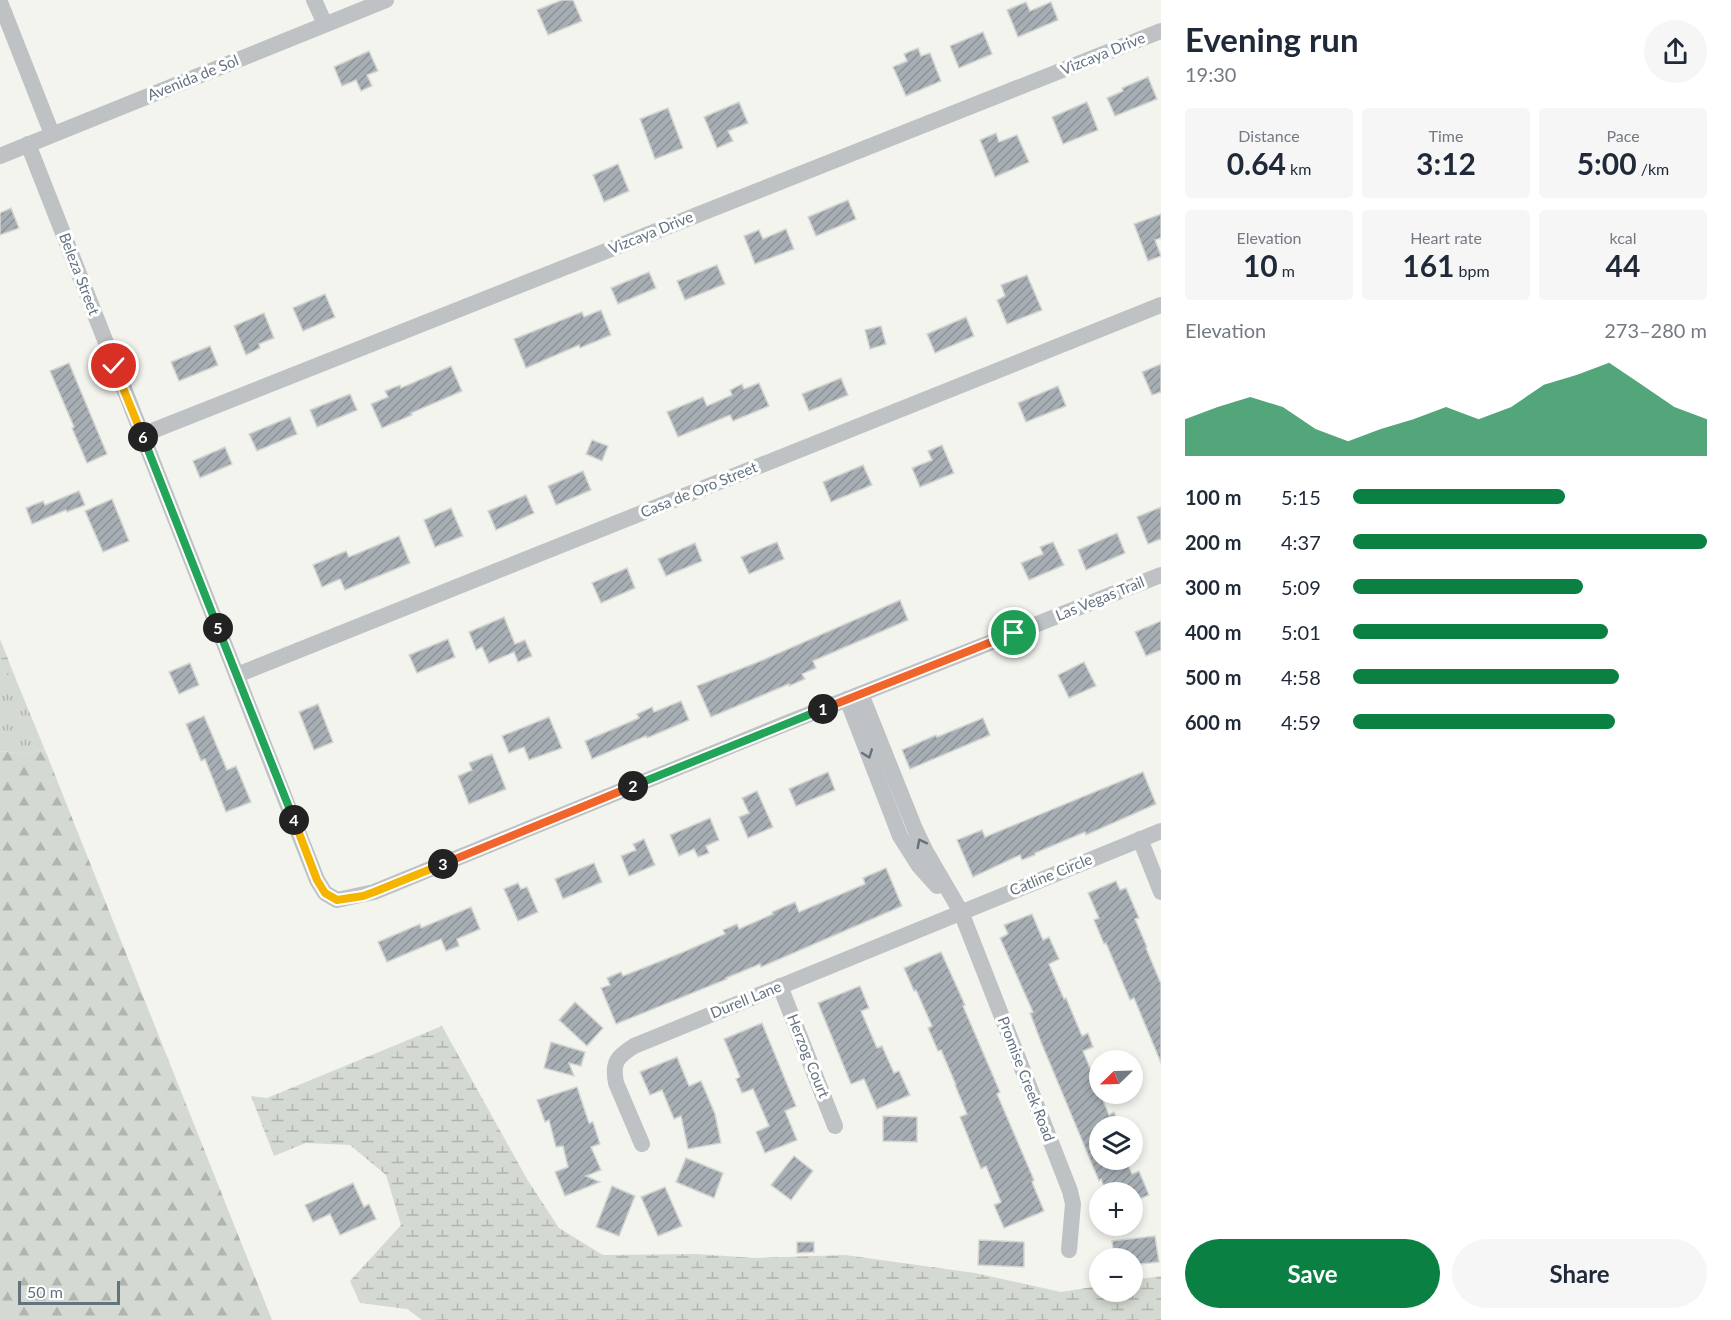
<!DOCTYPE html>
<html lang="en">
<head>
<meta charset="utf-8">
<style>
  body { margin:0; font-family:Lato,sans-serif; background:#f6f6f7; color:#1f2937; height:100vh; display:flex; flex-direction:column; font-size:22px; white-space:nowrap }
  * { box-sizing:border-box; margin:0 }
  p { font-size:20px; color:#747a83 }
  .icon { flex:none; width:33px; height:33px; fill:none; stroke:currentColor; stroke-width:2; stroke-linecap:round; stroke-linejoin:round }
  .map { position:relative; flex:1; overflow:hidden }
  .drawer { display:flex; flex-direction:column; background:#fff; width:570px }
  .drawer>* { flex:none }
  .needle { width:39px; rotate:247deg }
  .tools { position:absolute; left:1089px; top:1050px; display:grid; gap:12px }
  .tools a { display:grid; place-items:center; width:54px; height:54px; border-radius:50%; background:#fff; box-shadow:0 3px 9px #0003; font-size:30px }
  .scale { position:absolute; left:18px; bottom:15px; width:102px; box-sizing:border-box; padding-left:6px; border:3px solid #637380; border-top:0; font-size:16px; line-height:21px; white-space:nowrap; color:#637380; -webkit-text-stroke:4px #fff; paint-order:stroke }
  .pin { position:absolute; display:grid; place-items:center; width:51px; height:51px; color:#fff; margin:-26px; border:3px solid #fff; border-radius:50%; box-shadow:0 2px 6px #0007 }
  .km { position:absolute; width:30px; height:30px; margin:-15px; border-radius:50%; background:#222; color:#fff; font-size:16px; line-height:30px; text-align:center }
  .round { display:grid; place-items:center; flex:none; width:63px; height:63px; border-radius:32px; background:#f6f6f7 }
  .head { display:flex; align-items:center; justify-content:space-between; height:102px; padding:0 24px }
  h1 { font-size:33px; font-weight:700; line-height:45px }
  .stats { display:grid; grid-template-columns:repeat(3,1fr); gap:9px; height:102px; padding:6px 24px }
  .stats div { display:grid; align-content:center; border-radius:6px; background:#f6f6f7; text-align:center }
  .stats b { font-size:30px; font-weight:700 }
  .stats small { font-size:16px; font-weight:400 }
  .stats p { font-size:16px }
  .chart { height:168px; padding:12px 24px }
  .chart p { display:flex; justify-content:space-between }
  .chart svg { width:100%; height:108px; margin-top:6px; fill:#0b8043; opacity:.7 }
  .cta { display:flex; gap:12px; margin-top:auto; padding:12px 24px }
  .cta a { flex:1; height:69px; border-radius:36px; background:#0b8043; color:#fff; font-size:24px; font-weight:700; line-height:69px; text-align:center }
  .cta a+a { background:#f6f6f7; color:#1f2937 }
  ul { padding:0 24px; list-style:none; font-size:20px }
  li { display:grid; grid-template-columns:96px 72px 1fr; align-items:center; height:45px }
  li i { height:15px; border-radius:8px; background:#0b8043 }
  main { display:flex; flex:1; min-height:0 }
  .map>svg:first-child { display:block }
  .grass { fill:url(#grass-tufts) }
  .forest { fill:url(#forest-firs) }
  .wetland { fill:url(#wetland-marsh) }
  .building { fill:url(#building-hatch); stroke:#d5d5d2; stroke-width:1.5 }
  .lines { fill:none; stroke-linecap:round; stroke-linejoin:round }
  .minor { stroke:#bec2c5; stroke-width:16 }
  .oneway { stroke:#637380 }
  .split-1-casing { stroke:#fff; stroke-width:12 }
  .split-2-casing { stroke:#fff; stroke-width:12 }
  .split-3-casing { stroke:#fff; stroke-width:12 }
  .split-4-casing { stroke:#fff; stroke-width:12 }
  .split-5-casing { stroke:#fff; stroke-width:12 }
  .split-6-casing { stroke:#fff; stroke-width:12 }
  .split-7-casing { stroke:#fff; stroke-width:12 }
  .split-1 { stroke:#f0652b; stroke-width:8 }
  .split-2 { stroke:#22a559; stroke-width:8 }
  .split-3 { stroke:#f0652b; stroke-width:8 }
  .split-4 { stroke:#f5b400; stroke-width:8 }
  .split-5 { stroke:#22a559; stroke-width:8 }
  .split-6 { stroke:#22a559; stroke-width:8 }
  .split-7 { stroke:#f5b400; stroke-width:8 }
  .labels { text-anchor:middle; stroke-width:6; stroke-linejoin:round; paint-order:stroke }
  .street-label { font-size:15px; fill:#637380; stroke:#fff }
</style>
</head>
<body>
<main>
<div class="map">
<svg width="1161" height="1320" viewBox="0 0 1161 1320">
  <defs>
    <pattern id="grass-tufts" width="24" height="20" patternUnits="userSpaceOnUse" patternTransform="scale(1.5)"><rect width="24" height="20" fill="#d4dad1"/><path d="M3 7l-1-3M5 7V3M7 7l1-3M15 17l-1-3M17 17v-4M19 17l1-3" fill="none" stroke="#b0b5af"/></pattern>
    <pattern id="forest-firs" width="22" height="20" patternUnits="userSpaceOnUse" patternTransform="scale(1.5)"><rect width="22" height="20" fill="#d4dad1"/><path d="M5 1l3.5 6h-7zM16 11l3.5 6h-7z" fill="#b0b5af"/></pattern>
    <pattern id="wetland-marsh" width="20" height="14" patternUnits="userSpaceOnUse" patternTransform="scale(1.5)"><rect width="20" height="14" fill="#d4dad1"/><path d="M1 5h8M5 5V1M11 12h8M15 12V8" fill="none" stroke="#b0b5af"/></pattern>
    <pattern id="building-hatch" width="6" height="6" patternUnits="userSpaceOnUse" patternTransform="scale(1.5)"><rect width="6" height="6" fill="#a7afb4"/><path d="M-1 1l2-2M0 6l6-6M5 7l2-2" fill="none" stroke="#8c9398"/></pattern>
  </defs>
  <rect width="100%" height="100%" fill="#f4f4ef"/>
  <path class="grass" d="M0,670L17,682L45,750L27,754L0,751Z"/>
  <path class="forest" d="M45,750L272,1320H0V751L27,754Z"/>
  <g class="wetland">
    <path d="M0,639L17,682L0,670Z"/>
    <path d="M442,1026L527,1179L559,1228L603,1255L697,1254L754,1258L845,1255L975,1273L1061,1292L1099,1286L1100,1292H1132L1133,1280L1161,1276V1320H422L407,1309L360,1303L350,1281L401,1225L386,1175L350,1145L306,1143L274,1156L251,1096L267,1098Z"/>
  </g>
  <g class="building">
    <path d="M562,0H573L582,21L548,35L537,10Z"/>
    <path d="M1026,2L1030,11L1051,2L1058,20L1018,37L1007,10Z"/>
    <path d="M983,32L992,54L959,68L950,46Z"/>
    <path d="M918,48L921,56L930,53L941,81L906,96L893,67L907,61L904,54Z"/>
    <path d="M369,51L378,71L367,75L372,86L361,91L356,80L342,86L334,67Z"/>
    <path d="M1148,77L1157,99L1115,116L1107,98L1123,91L1122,88Z"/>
    <path d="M739,102L748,123L728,131L733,141L717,148L704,117Z"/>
    <path d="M1087,102L1098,130L1063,144L1052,117Z"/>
    <path d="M668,108L683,148L655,159L640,119Z"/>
    <path d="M996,133L999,142L1017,135L1029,162L995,177L980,140Z"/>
    <path d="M618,164L629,191L604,202L593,175Z"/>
    <path d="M848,200L856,219L816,236L808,217Z"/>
    <path d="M11,208L19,228L0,235V213Z"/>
    <path d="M1161,214V238L1155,240L1161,256L1148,261L1134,224Z"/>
    <path d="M786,229L794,249L755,264L744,236L759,230L763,239Z"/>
    <path d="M717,265L725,284L685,300L677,281Z"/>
    <path d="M649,272L656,288L618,304L611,288Z"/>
    <path d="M1027,275L1042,310L1007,324L997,300L1005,296L1001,285Z"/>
    <path d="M325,294L335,317L303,331L293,308Z"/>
    <path d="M601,310L611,335L580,348L579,345L526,368L514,339L582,312L584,317Z"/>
    <path d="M264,313L274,338L259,344L260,348L246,355L234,326Z"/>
    <path d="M966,317L974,336L935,353L927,334Z"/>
    <path d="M881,326L886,344L870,349L865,330Z"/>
    <path d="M210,346L218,365L179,381L171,362Z"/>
    <path d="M69,363L107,454L87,463L72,428L74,427L50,371Z"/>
    <path d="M1161,364V392L1152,395L1142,372Z"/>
    <path d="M451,366L462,391L411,413L412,415L382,428L371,404L388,397L385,391L400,385L401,388Z"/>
    <path d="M841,378L848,395L809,411L802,394Z"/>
    <path d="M759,383L769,406L733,421L730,415L678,437L667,412L703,397L707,406L732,395L730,390L742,384L744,389Z"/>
    <path d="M1058,386L1066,406L1026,422L1018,403Z"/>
    <path d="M350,394L357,410L317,427L310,410Z"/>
    <path d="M290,417L297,434L257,451L249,434Z"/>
    <path d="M592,440L608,446L602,461L586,454Z"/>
    <path d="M942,445L954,473L920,487L912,468L932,460L928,451Z"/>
    <path d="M225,447L232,464L200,478L193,461Z"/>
    <path d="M863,465L872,485L831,502L823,482Z"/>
    <path d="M583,471L591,490L556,505L548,486Z"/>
    <path d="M79,491L85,505L67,512L66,510L32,524L26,508L43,501L45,505Z"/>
    <path d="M526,495L534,513L496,530L488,511Z"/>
    <path d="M112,499L129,541L103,552L85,511Z"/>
    <path d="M1161,507V539L1148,544L1137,517Z"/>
    <path d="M451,508L463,536L435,547L424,520Z"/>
    <path d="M1117,533L1125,553L1086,570L1078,550Z"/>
    <path d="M399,536L410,563L345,590L340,579L322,587L313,565L346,551L349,557Z"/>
    <path d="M777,542L784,559L749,574L741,557Z"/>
    <path d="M1053,542L1064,565L1029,580L1021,563L1043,554L1040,547Z"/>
    <path d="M695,543L702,561L666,576L658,559Z"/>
    <path d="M627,568L635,588L601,603L592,583Z"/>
    <path d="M900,600L908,620L813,661L816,668L802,674L805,679L789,686V684L711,717L697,686L763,660Z"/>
    <path d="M504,617L515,644L525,640L532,656L518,662L514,652L489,663L482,647L476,650L469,632Z"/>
    <path d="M1161,621V650L1146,656L1135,632Z"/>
    <path d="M448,639L455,657L417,673L409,655Z"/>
    <path d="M1084,662L1096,686L1069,698L1058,675Z"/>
    <path d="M190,663L199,685L179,694L169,672Z"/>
    <path d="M681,701L689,720L647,738L646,736L592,759L585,741L639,718L637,714L652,707L654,712Z"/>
    <path d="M318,704L333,742L314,750L299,712Z"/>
    <path d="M204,716L227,770L236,766L251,802L226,812L205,759L201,761L186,724Z"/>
    <path d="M549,717L562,748L529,760L524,747L509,753L502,736Z"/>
    <path d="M983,718L990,735L910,769L902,750L936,735L937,737Z"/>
    <path d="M492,754L506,789L469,804L458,776L472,770L469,763Z"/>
    <path d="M828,772L835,790L796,806L789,789Z"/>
    <path d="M1143,772L1156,804L1086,835L1085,832L1035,853V855L1022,860L1020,855L973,877L957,840L982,830L985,837Z"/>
    <path d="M757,791L773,827L748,838L739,817L749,813L742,798Z"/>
    <path d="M710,818L719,840L706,846L709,853L698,857L694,849L679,856L670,835Z"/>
    <path d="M644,839L655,865L629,876L621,856L636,850L633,844Z"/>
    <path d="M594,863L602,882L563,899L555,879Z"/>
    <path d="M886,868L902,906L761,967L760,964L726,978L727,979L616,1024L601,988L610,985L607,978L621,972L623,976L681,953L725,934L723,930L737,924L739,929L773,914L772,912L795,902L799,912L865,884L863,878Z"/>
    <path d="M1116,881L1120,890L1126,888L1139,918L1135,919L1147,947L1146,948L1161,984V1063L1134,998L1130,1000L1106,943L1104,944L1094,920L1099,918L1088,893Z"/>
    <path d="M518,883L521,889L527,887L538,912L518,921L504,889Z"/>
    <path d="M471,907L480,929L457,939L459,946L446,951L441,939L387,962L378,942L420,924L421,928Z"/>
    <path d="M1032,914L1043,940L1049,937L1059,959L1049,964L1064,999L1066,998L1082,1036L1088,1033L1093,1047L1083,1051L1109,1115L1114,1112L1120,1126H1100V1160H1126L1132,1174L1139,1171L1149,1195L1132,1202V1192H1106L1101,1179L1099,1181L1041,1042L1030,1013L1033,1012L1000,938L1008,934L1004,925Z"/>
    <path d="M941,952L965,1005L963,1006L1000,1092L997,1094L1034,1180L1032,1182L1044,1211L1004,1228L994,1205L1001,1202L986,1166L981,1169L960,1117L967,1114L955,1085H956L941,1050L938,1051L928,1028L932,1026L916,990L914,991L904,968Z"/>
    <path d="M860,986L869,1008L861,1011L877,1048L882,1046L894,1073L899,1071L910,1095L877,1109L864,1079L851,1084L818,1003Z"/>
    <path d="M575,1002L603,1028L587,1046L559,1020Z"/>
    <path d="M762,1023L796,1106L785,1111L797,1140L765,1153L756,1132L769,1126L753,1089L742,1093L736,1079L740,1077L724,1039Z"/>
    <path d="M551,1042L585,1052L581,1066L569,1063L574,1076L544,1068Z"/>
    <path d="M677,1057L689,1086L701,1081L715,1114L721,1143L688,1149L681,1116L674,1119L662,1090L650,1095L640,1072Z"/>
    <path d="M577,1087L589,1123L593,1122L600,1144L591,1147L601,1170L586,1176L600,1182L565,1196L555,1172L568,1167L563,1146L556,1147L549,1120L545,1122L537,1100Z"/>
    <path d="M883,1116L917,1117V1142L883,1141Z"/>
    <path d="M794,1156L813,1171L791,1200L771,1185Z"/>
    <path d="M686,1158L723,1173L714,1198L676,1182Z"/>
    <path d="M353,1183L364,1207L369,1204L376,1219L340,1235L330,1214L313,1222L305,1205Z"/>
    <path d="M612,1186L635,1196L619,1236L596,1227Z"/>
    <path d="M665,1187L682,1226L658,1236L641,1197Z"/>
    <path d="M1155,1236L1159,1262L1132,1265V1258H1118V1255H1114L1112,1241Z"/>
    <path d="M979,1240L1024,1242V1267L978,1265Z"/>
    <path d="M797,1242H814V1252L797,1253Z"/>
  </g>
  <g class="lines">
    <g class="minor">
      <path d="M314,0L325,24"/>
      <path d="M0,2L52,134"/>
      <path d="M28,144L317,880L325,893L337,900L374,892L787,723L1161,575"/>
      <path d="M0,156L386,0"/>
      <path d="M142,435L1161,31"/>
      <path d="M237,675L1161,305"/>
      <path d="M861,694L915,829L925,850L961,912L1070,1191L1073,1204L1069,1250"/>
      <path d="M847,699L900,836L919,866L937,886"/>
      <path d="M1140,839L1161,892"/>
      <path d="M780,986L835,1126"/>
      <path d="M642,1144L616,1083C612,1062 617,1057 634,1046L1161,831"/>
    </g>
  </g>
  <defs><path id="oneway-chevron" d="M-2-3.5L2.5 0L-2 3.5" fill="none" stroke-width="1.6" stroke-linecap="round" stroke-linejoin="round" transform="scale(1.5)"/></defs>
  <g class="oneway">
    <use href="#oneway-chevron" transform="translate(868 754) rotate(69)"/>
    <use href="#oneway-chevron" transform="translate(921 843) rotate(-117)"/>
  </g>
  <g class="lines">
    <defs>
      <path id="split-1" d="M823,709L1014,633"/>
      <path id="split-2" d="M633,786L823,709"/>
      <path id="split-3" d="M443,864L633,786"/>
      <path id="split-4" d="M294,820L317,880L325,893L337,900L363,896L374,892L443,864"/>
      <path id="split-5" d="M218,628L294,820"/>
      <path id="split-6" d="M143,437L218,628"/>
      <path id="split-7" d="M114,366L143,437"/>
    </defs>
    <use href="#split-1" class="split-1-casing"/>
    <use href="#split-2" class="split-2-casing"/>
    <use href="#split-3" class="split-3-casing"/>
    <use href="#split-4" class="split-4-casing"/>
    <use href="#split-5" class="split-5-casing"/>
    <use href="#split-6" class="split-6-casing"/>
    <use href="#split-7" class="split-7-casing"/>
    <use href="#split-1" class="split-1"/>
    <use href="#split-2" class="split-2"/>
    <use href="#split-3" class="split-3"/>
    <use href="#split-4" class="split-4"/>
    <use href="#split-5" class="split-5"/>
    <use href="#split-6" class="split-6"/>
    <use href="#split-7" class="split-7"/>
  </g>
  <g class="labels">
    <g class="street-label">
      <text transform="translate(1103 54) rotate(-22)" y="5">Vizcaya Drive</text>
      <text transform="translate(193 78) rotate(-22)" y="5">Avenida de Sol</text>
      <text transform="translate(651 233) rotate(-22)" y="5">Vizcaya Drive</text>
      <text transform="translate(79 274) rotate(69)" y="5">Beleza Street</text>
      <text transform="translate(699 490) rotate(-22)" y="5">Casa de Oro Street</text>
      <text transform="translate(1100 599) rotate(-22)" y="5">Las Vegas Trail</text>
      <text transform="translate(1051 875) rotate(-22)" y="5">Catline Circle</text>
      <text transform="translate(746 1000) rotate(-22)" y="5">Durell Lane</text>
      <text transform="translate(808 1056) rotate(68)" y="5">Herzog Court</text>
      <text transform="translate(1026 1079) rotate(69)" y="5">Promise Creek Road</text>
    </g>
  </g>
</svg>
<div class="tools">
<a><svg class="needle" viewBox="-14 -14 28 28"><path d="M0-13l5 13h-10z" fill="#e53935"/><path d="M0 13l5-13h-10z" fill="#747a83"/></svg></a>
<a><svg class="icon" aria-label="layers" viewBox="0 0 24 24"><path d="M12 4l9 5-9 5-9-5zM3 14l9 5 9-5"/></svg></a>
<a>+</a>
<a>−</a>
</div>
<div class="scale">50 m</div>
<div class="pin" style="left:1014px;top:633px;background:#1e9e55"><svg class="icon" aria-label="arrive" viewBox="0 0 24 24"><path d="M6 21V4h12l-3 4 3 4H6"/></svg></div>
<div class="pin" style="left:114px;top:366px;background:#d93025"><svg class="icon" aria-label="check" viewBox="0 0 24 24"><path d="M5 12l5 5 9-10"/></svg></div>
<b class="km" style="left:823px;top:709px">1</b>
<b class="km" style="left:633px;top:786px">2</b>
<b class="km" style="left:443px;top:864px">3</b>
<b class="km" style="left:294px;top:820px">4</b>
<b class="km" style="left:218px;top:628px">5</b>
<b class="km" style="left:143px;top:437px">6</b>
</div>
<section class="drawer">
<div class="head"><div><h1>Evening run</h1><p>19:30</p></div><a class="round"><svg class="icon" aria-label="share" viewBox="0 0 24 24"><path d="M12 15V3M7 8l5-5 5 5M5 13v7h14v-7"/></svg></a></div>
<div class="stats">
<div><p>Distance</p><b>0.64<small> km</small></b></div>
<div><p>Time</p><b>3:12</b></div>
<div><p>Pace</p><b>5:00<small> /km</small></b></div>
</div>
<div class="stats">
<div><p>Elevation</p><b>10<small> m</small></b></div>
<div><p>Heart rate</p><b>161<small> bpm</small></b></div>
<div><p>kcal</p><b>44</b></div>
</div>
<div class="chart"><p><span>Elevation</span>273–280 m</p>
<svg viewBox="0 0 160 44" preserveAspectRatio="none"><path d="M0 44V29L10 24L20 20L30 24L40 33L50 38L60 33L70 29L80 24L90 29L100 24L110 15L120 11L130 6L140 15L150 24L160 29V44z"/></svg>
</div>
<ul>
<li><b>100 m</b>5:15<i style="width:60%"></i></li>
<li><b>200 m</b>4:37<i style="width:100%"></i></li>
<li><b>300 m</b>5:09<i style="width:65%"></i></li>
<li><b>400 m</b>5:01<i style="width:72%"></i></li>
<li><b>500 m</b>4:58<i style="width:75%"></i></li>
<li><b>600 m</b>4:59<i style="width:74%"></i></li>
</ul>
<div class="cta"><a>Save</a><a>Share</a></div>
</section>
</main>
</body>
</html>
